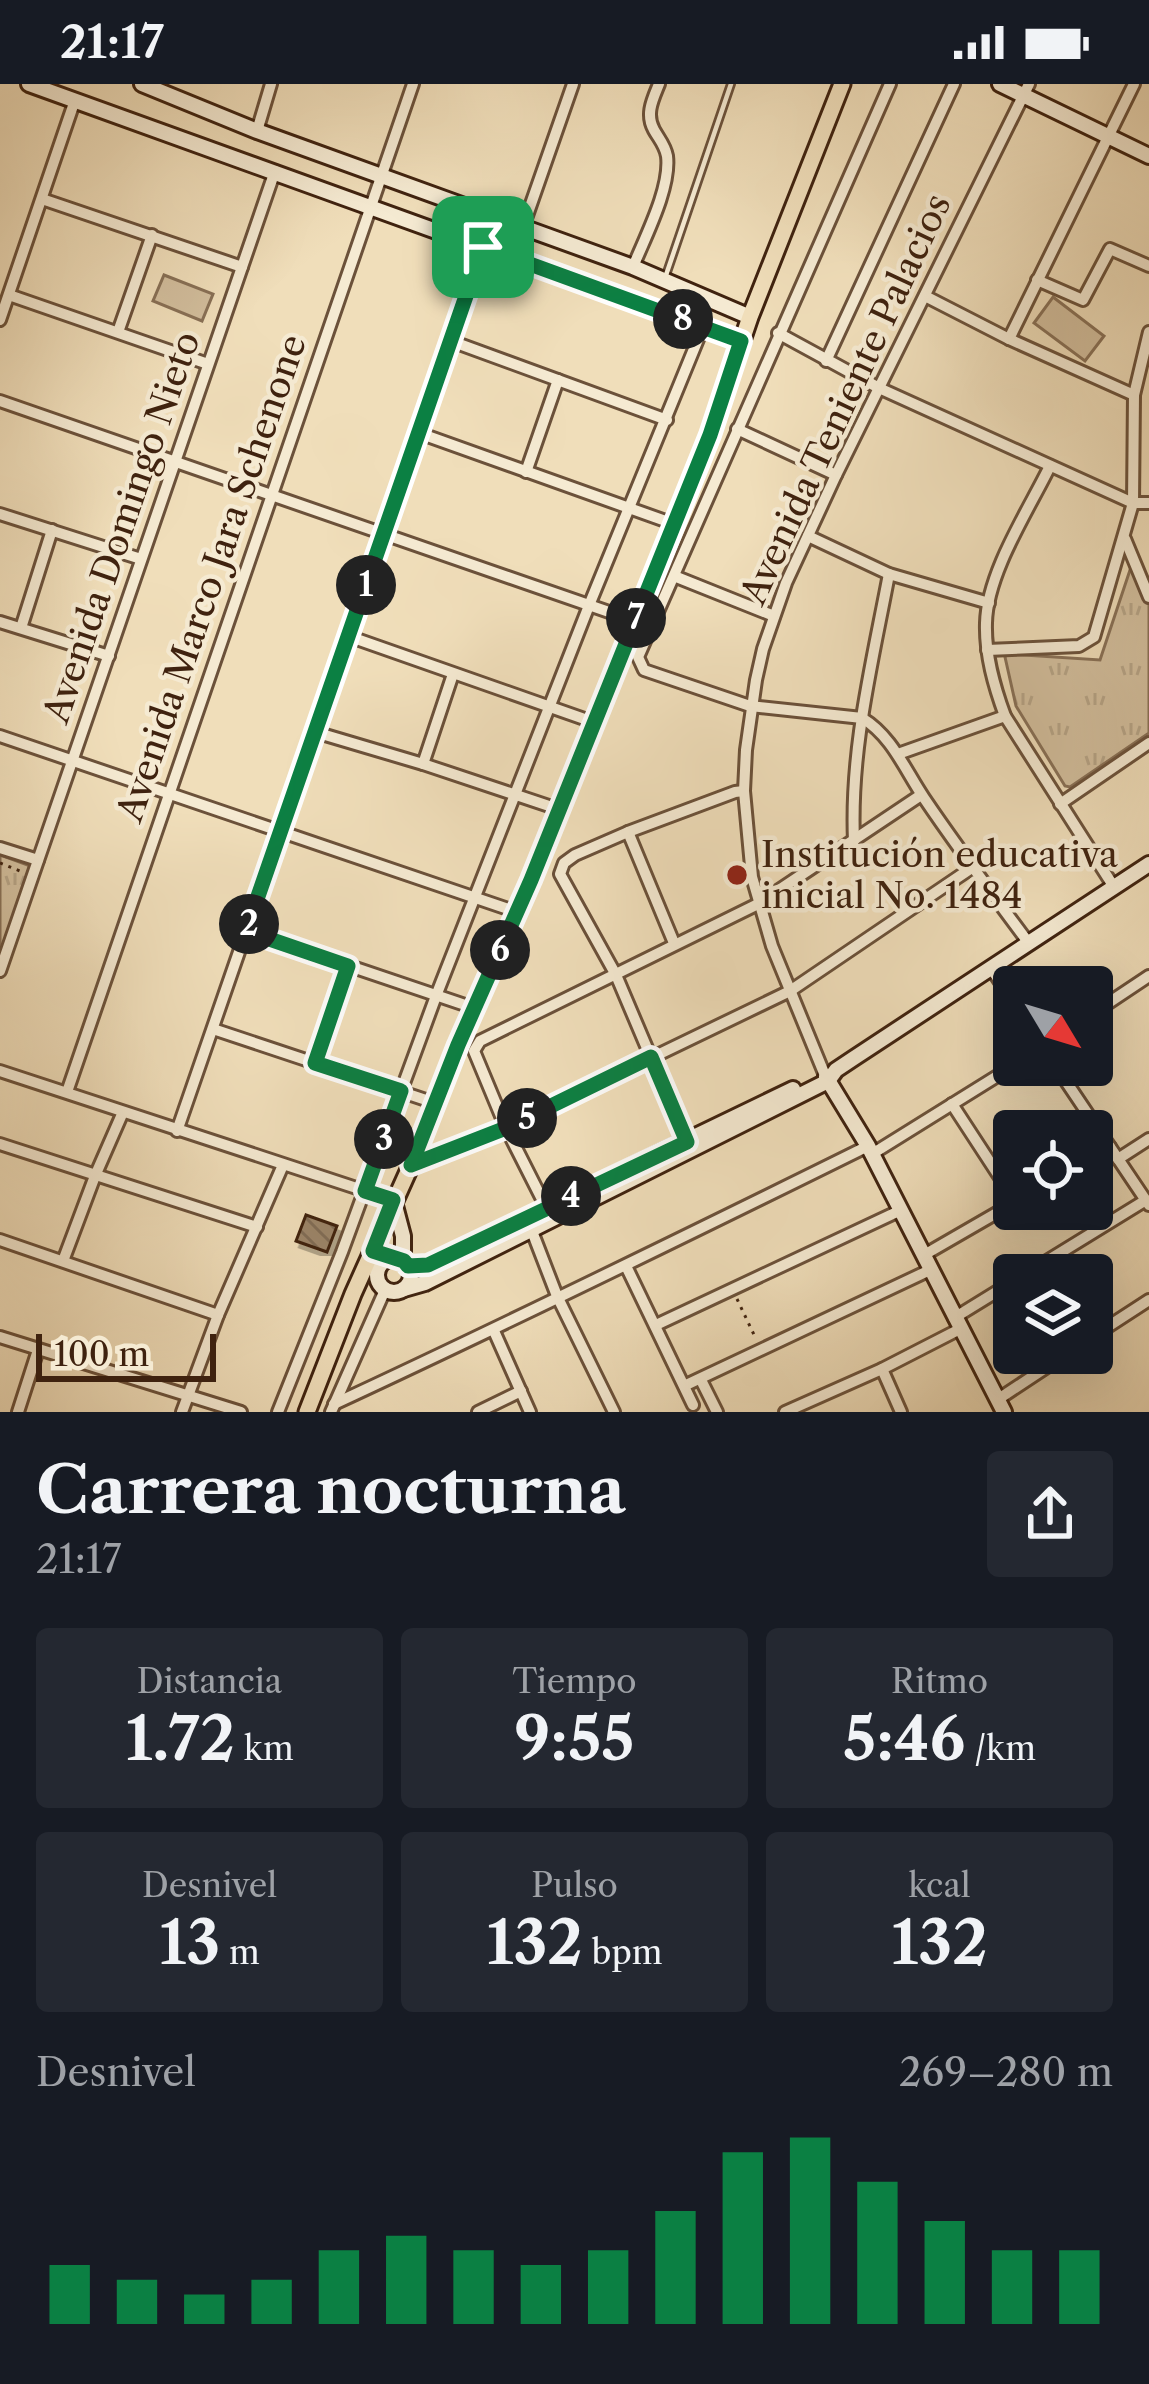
<!DOCTYPE html>
<html lang="es">
<head>
<meta charset="utf-8">
<style>
  body { margin:0; font-family:"Libre Caslon Text",serif; background:#242831; color:#f1f3f6; height:100vh; display:flex; flex-direction:column; font-size:45px; white-space:nowrap }
  * { box-sizing:border-box; margin:0 }
  p { font-size:39px; color:#9ea1a6 }
  .icon { flex:none; width:66px; height:66px; fill:none; stroke:currentColor; stroke-width:2; stroke-linecap:round; stroke-linejoin:round }
  .map { position:relative; height:1328px; overflow:hidden }
  .sheet { display:flex; flex-direction:column; background:#171b24; flex:1 }
  .sheet>* { flex:none }
  .needle { width:78px; rotate:128deg }
  .buttons { position:absolute; left:993px; top:882px; display:grid; gap:24px }
  .buttons a { display:grid; place-items:center; width:120px; height:120px; border-radius:12px; background:#171b24; box-shadow:0 12px 48px #0002; font-size:60px }
  .scale { position:absolute; left:36px; bottom:30px; width:180px; box-sizing:border-box; padding-left:12px; border:6px solid #3f220f; border-top:0; font-size:33px; line-height:42px; white-space:nowrap; color:#3f220f; -webkit-text-stroke:9px #f5ead2; paint-order:stroke }
  .pin { position:absolute; display:grid; place-items:center; width:102px; height:102px; color:#fff; margin:-51px; border-radius:24px; box-shadow:0 6px 18px #0006 }
  .km { position:absolute; width:60px; height:60px; margin:-30px; border-radius:50%; background:#222; color:#fff; font-size:33px; line-height:60px; text-align:center }
  .round { display:grid; place-items:center; flex:none; width:126px; height:126px; border-radius:12px; background:#242831 }
  .headline { display:flex; align-items:center; justify-content:space-between; height:204px; padding:0 36px }
  h1 { font-size:66px; font-weight:700; line-height:90px }
  .stats { display:grid; grid-template-columns:repeat(3,1fr); gap:18px; height:204px; padding:12px 36px }
  .stats div { display:grid; align-content:center; border-radius:12px; background:#242831; text-align:center }
  .stats b { font-size:60px; font-weight:700 }
  .stats small { font-size:33px; font-weight:400 }
  .stats p { font-size:33px }
  .chart { height:336px; padding:24px 36px }
  .chart p { display:flex; justify-content:space-between }
  .chart svg { width:100%; height:216px; margin-top:12px; stroke:#0b8043; stroke-width:6 }
  .status { display:flex; justify-content:space-between; align-items:center; height:84px; padding:0 60px; background:#171b24; direction:ltr }
  .status svg { height:33px; fill:currentColor }
  .map>svg:first-child { display:block }
  .grass { fill:url(#grass-tufts); stroke:#887056; stroke-width:3 }
  .garden { fill:#d2be9d; stroke:#887056; stroke-width:3 }
  .building { fill:url(#building-back-hatch); stroke:#3f220f; stroke-width:3; filter:url(#shadow) }
  .lines { fill:none; stroke-linecap:round; stroke-linejoin:round }
  .lane-casing { stroke:#6b513a; stroke-width:10 }
  .street-casing { stroke:#6b513a; stroke-width:16 }
  .secondary-casing { stroke:#3f220f; stroke-width:20 }
  .primary-casing { stroke:#3f220f; stroke-width:21 }
  .path { stroke:#3f220f; stroke-width:3; stroke-dasharray:3 6; stroke-linecap:butt }
  .lane { stroke:#f5ead2; stroke-width:4.5 }
  .street { stroke:#f5ead2; stroke-width:10 }
  .secondary { stroke:#f5ead2; stroke-width:14 }
  .primary { stroke:#f0deba; stroke-width:15 }
  .route-casing { stroke:#fff; stroke-width:24 }
  .route { stroke:#0b8043; stroke-width:15 }
  .poi-dot { fill:#8f2418; stroke:#f5ead2; stroke-width:4.5 }
  .labels { text-anchor:middle; stroke-width:9; stroke-linejoin:round; paint-order:stroke }
  .street-label { font-size:36px; fill:#3f220f; stroke:#f5ead2 }
  .poi-label { font-size:36px; fill:#3f220f; stroke:#f5ead2; text-anchor:start }
</style>
</head>
<body>
<div class="status"><b>21:17</b><svg viewBox="0 0 49 12"><path d="M0 12V9h3v3zM5 12V6h3v6zM10 12V3h3v9zM15 12V0h3v12zM26 1h20v11H26zM47 4h2v5h-2z"/></svg></div>
<div class="map">
<svg width="1149" height="1328" viewBox="0 0 1149 1328">
  <defs>
    <pattern id="grass-tufts" width="24" height="20" patternUnits="userSpaceOnUse" patternTransform="scale(3)"><rect width="24" height="20" fill="#d2be9d"/><path d="M3 7l-1-3M5 7V3M7 7l1-3M15 17l-1-3M17 17v-4M19 17l1-3" fill="none" stroke="#b5a386"/></pattern>
    <pattern id="building-back-hatch" width="6" height="6" patternUnits="userSpaceOnUse" patternTransform="scale(3)"><rect width="6" height="6" fill="#9b8468"/><path d="M-1 5l2 2M0 0l6 6M5-1l2 2" fill="none" stroke="#806c54"/></pattern>
    <filter id="shadow"><feDropShadow dx="3.5" dy="6" stdDeviation="0" flood-color="#0004"/></filter>
  </defs>
  <rect width="100%" height="100%" fill="#f0deba"/>
  <filter id="stains"><feTurbulence type="fractalNoise" baseFrequency=".00167" numOctaves="4"/><feColorMatrix values="0 0 0 0 .2 0 0 0 0 .09 0 0 0 0 .02 0 0 0 .5 -.17"/></filter>
  <radialGradient id="worn" r=".72"><stop offset=".6" stop-color="#630" stop-opacity="0"/><stop offset="1" stop-color="#630" stop-opacity=".3"/></radialGradient>
  <g class="grass">
    <path d="M1132,480L1149,508V649L1070,703L1065,702L1016,622L1005,573L1008,570L1100,576Z"/>
    <path d="M0,771L36,784L6,870L0,868Z"/>
  </g>
  <g class="garden">
    <path d="M164,191L213,210L202,237L153,217Z"/>
    <path d="M1053,213L1104,252L1085,277L1034,239Z"/>
  </g>
  <path class="building" d="M306,1131L337,1142L327,1168L296,1157Z"/>
  <g class="lines">
    <defs>
      <path id="lane" d="M665,194L731,0"/>
      <g id="street">
        <path d="M890,0L638,573L644,586L750,622L862,634C892,652 905,686 924,714C957,763 993,811 1028,858"/>
        <path d="M257,47L271,0"/>
        <path d="M42,115L242,183"/>
        <path d="M523,143L573,0"/>
        <path d="M633,183C645,153 671,104 667,72C665,61 659,55 654,46C645,30 653,15 659,0"/>
        <path d="M1037,196L1083,216L1110,165L1149,182"/>
        <path d="M9,211L208,280"/>
        <path d="M925,212L1009,255L1134,311"/>
        <path d="M0,236L75,16"/>
        <path d="M118,248L152,151"/>
        <path d="M778,249L879,304L1133,419H1149"/>
        <path d="M1009,255L1134,0"/>
        <path d="M451,257L667,336"/>
        <path d="M826,277L954,0"/>
        <path d="M0,317L635,537"/>
        <path d="M737,345L836,391"/>
        <path d="M419,349L674,440"/>
        <path d="M1050,382C1028,427 987,489 986,539C985,571 994,602 1005,632L1114,803"/>
        <path d="M526,388L558,296"/>
        <path d="M0,430L141,475"/>
        <path d="M808,452L889,490L989,519"/>
        <path d="M1125,455L1149,513"/>
        <path d="M674,492L774,532"/>
        <path d="M0,538L109,572"/>
        <path d="M21,544L52,446"/>
        <path d="M348,552L593,638"/>
        <path d="M987,566L1079,562L1094,553L1133,419L1134,311L1149,248"/>
        <path d="M315,648L423,680L558,725"/>
        <path d="M0,652L517,828"/>
        <path d="M898,670L1005,632"/>
        <path d="M423,680L453,590"/>
        <path d="M1060,720L1149,659"/>
        <path d="M628,748L674,859"/>
        <path d="M854,757C850,666 872,580 889,490"/>
        <path d="M0,764L38,776"/>
        <path d="M246,847L474,924"/>
        <path d="M991,884L1014,919"/>
        <path d="M0,887L275,87"/>
        <path d="M1092,930L1149,892"/>
        <path d="M213,945L435,1019"/>
        <path d="M315,979L348,882"/>
        <path d="M1055,981L1149,1121"/>
        <path d="M0,987L393,1116"/>
        <path d="M824,989L772,862L752,793L744,707L746,666L756,596L763,565L786,499L836,391L1029,0"/>
        <path d="M67,1008L413,0"/>
        <path d="M952,1020L1014,1115"/>
        <path d="M177,1047L483,163"/>
        <path d="M0,1060L257,1143"/>
        <path d="M688,1061L616,891L560,790L564,779L575,771L628,748L735,708L744,707"/>
        <path d="M872,1070L1015,981"/>
        <path d="M1092,1074L1110,1063"/>
        <path d="M1118,1075L1149,1055"/>
        <path d="M411,1081L506,1044L790,907L973,783"/>
        <path d="M550,1131L506,1044L474,967L480,957L758,820L921,711"/>
        <path d="M530,1142L557,1212L614,1328"/>
        <path d="M0,1156L218,1231"/>
        <path d="M924,1171L1014,1119"/>
        <path d="M63,1177L95,1092L123,1028"/>
        <path d="M626,1182L693,1321"/>
        <path d="M1024,1191L1146,1116"/>
        <path d="M954,1234L1014,1197"/>
        <path d="M656,1241L899,1127"/>
        <path d="M494,1247L530,1328"/>
        <path d="M0,1253L241,1328"/>
        <path d="M1092,1253L1149,1216"/>
        <path d="M882,1285L901,1328"/>
        <path d="M701,1296L717,1328"/>
        <path d="M686,1301L930,1186"/>
        <path d="M997,1316L1068,1269"/>
        <path d="M334,1320C513,1237 690,1150 868,1062"/>
        <path d="M18,1328L38,1266"/>
        <path d="M182,1328L218,1231L283,1081"/>
        <path d="M278,1328L342,1168L436,912L590,519L703,243"/>
        <path d="M331,1328L385,1206"/>
        <path d="M478,1328L521,1307"/>
        <path d="M785,1328L882,1285L960,1245"/>
      </g>
      <g id="secondary">
        <path d="M29,0L741,257"/>
        <path d="M142,0L257,47L633,183L750,233"/>
        <path d="M1000,0L1149,72"/>
        <path d="M826,993L868,1062L1004,1328"/>
        <path d="M394,1118L403,1152V1177"/>
        <circle cx="394" cy="1191" r="17"/>
        <path d="M408,1182L428,1181L793,1005"/>
        <path d="M404,1205L425,1199L828,997L836,986L854,974L1149,780"/>
      </g>
      <path id="primary" d="M307,1328L353,1210L411,1081L458,961L531,796L710,351L750,233L842,0"/>
    </defs>
    <use href="#lane" class="lane-casing"/>
    <use href="#street" class="street-casing"/>
    <use href="#secondary" class="secondary-casing"/>
    <use href="#primary" class="primary-casing"/>
    <g class="path">
      <path d="M0,779L20,787"/>
      <path d="M737,1215L756,1255"/>
    </g>
    <use href="#lane" class="lane"/>
    <use href="#street" class="street"/>
    <use href="#secondary" class="secondary"/>
    <use href="#primary" class="primary"/>
  </g>
  <g class="lines">
    <defs>
      <path id="route" d="M483,163L741,257L710,351L531,796L458,961L411,1081L506,1044L651,973L687,1058L428,1181L408,1182L404,1177L373,1167L393,1116L365,1107L401,1007L315,979L348,882L246,847Z"/>
    </defs>
    <use href="#route" class="route-casing"/>
    <use href="#route" class="route"/>
  </g>
  <circle class="poi-dot" cx="737" cy="791" r="12"/>
  <g class="labels">
    <g class="street-label">
      <text transform="translate(845 315) rotate(-65)" y="13">Avenida Teniente Palacios</text>
      <text transform="translate(121 443) rotate(-71)" y="13">Avenida Domingo Nieto</text>
      <text transform="translate(211 494) rotate(-71)" y="13">Avenida Marco Jara Schenone</text>
    </g>
    <g class="poi-label">
      <text x="761" y="783">Institución educativa<tspan x="761" dy="41">inicial No. 1484</tspan></text>
    </g>
  </g>
  <rect width="100%" height="100%" filter="url(#stains)"/>
  <rect width="100%" height="100%" fill="url(#worn)"/>
</svg>
<div class="buttons">
<a><svg class="needle" viewBox="-14 -14 28 28"><path d="M0-13l5 13h-10z" fill="#e53935"/><path d="M0 13l5-13h-10z" fill="#9ea1a6"/></svg></a>
<a><svg class="icon" aria-label="locate" viewBox="0 0 24 24"><circle cx="12" cy="12" r="6"/><path d="M12 2v4M12 18v4M2 12h4M18 12h4"/></svg></a>
<a><svg class="icon" aria-label="layers" viewBox="0 0 24 24"><path d="M12 4l9 5-9 5-9-5zM3 14l9 5 9-5"/></svg></a>
</div>
<div class="scale">100 m</div>
<div class="pin" style="left:483px;top:163px;background:#1e9e55"><svg class="icon" aria-label="arrive" viewBox="0 0 24 24"><path d="M6 21V4h12l-3 4 3 4H6"/></svg></div>
<b class="km" style="left:366px;top:501px">1</b>
<b class="km" style="left:249px;top:840px">2</b>
<b class="km" style="left:384px;top:1055px">3</b>
<b class="km" style="left:571px;top:1112px">4</b>
<b class="km" style="left:527px;top:1034px">5</b>
<b class="km" style="left:500px;top:866px">6</b>
<b class="km" style="left:636px;top:534px">7</b>
<b class="km" style="left:683px;top:235px">8</b>
</div>
<section class="sheet">
<div class="headline"><div><h1>Carrera nocturna</h1><p>21:17</p></div><a class="round"><svg class="icon" aria-label="share" viewBox="0 0 24 24"><path d="M12 15V3M7 8l5-5 5 5M5 13v7h14v-7"/></svg></a></div>
<div class="stats">
<div><p>Distancia</p><b>1.72<small> km</small></b></div>
<div><p>Tiempo</p><b>9:55</b></div>
<div><p>Ritmo</p><b>5:46<small> /km</small></b></div>
</div>
<div class="stats">
<div><p>Desnivel</p><b>13<small> m</small></b></div>
<div><p>Pulso</p><b>132<small> bpm</small></b></div>
<div><p>kcal</p><b>132</b></div>
</div>
<div class="chart"><p><span>Desnivel</span>269–280 m</p>
<svg viewBox="0 0 160 44" preserveAspectRatio="none"><path d="M5 44V32M15 44V35M25 44V38M35 44V35M45 44V29M55 44V26M65 44V29M75 44V32M85 44V29M95 44V21M105 44V9M115 44V6M125 44V15M135 44V23M145 44V29M155 44V29"/></svg>
</div>
</section>
</body>
</html>
